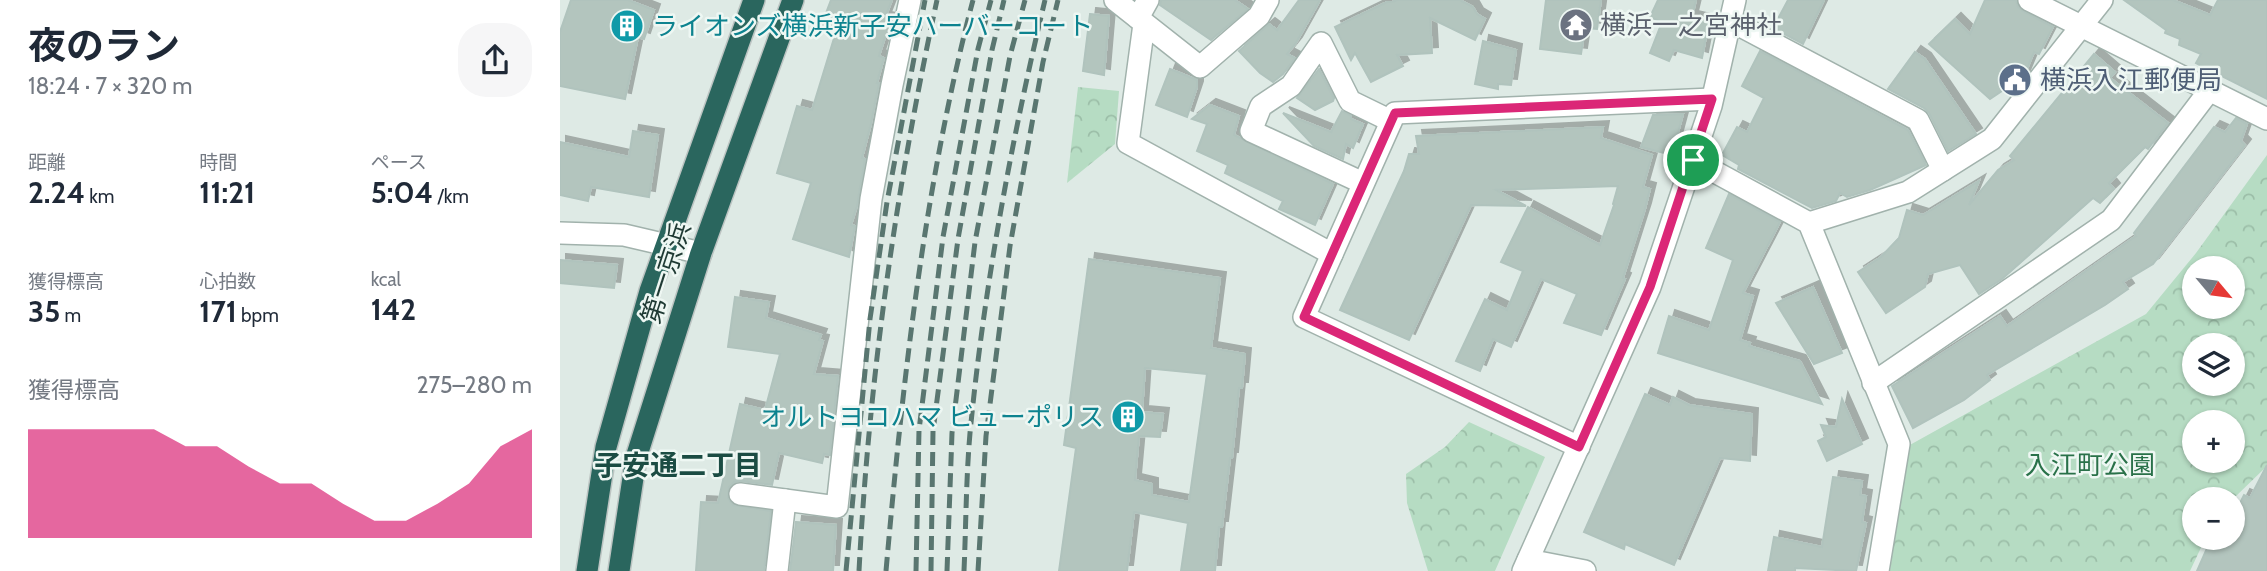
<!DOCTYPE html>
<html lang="ja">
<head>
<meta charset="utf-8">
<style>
  body { margin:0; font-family:Cabin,"Noto Sans JP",sans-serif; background:#f6f6f7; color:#1f2937; height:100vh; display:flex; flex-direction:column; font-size:26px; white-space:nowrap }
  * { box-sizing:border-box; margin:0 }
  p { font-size:23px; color:#747a83 }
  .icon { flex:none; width:38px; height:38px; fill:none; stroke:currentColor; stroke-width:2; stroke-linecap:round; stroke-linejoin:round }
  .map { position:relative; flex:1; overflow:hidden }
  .details { display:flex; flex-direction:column; background:#fff; width:560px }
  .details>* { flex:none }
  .needle { width:46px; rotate:119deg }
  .controls { position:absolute; left:1622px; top:256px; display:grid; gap:14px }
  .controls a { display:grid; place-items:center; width:63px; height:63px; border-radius:50%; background:#fff; box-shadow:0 2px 5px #0004; font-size:35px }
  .pin { position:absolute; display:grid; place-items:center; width:60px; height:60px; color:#fff; margin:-30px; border:4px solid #fff; border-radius:50%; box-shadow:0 2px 7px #0007 }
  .round { display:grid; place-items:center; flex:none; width:74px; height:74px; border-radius:28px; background:#f6f6f7 }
  .overview { display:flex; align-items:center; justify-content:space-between; height:119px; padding:0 28px }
  h1 { font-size:38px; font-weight:700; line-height:52px }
  .figures { display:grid; grid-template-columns:repeat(3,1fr); gap:10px; height:119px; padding:7px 28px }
  .figures div { display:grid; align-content:center }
  .figures b { font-size:30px; font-weight:700 }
  .figures small { font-size:19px; font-weight:400 }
  .figures p { font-size:19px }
  .chart { height:196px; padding:14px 28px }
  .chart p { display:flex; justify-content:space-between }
  .chart svg { width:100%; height:126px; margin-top:7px; fill:#db2777; opacity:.7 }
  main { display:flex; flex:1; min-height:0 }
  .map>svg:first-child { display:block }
  .park { fill:url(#park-crowns); fill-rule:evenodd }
  .building { fill:#b3c5be; stroke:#b0c3bd; stroke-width:2; fill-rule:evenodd; filter:url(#shadow) }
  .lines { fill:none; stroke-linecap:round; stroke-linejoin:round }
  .minor-casing { stroke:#a1b2ac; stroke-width:24 }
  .highway-casing { stroke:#bcc4c2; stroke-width:24 }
  .minor { stroke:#fff; stroke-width:21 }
  .highway { stroke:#2a665e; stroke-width:21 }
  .rail { stroke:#597670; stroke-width:5; stroke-dasharray:14 7; stroke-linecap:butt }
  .route-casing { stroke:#fff; stroke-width:14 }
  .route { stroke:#db2777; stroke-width:9 }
  .labels { text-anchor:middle; stroke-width:5; stroke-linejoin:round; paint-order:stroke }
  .worship-label { font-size:26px; fill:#5b616d; stroke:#eef7f3; text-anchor:start }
  .culture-label { font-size:26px; fill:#0d838f; stroke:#eef7f3; text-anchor:start }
  .service-label { font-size:26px; fill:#4e5e75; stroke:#eef7f3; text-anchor:start }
  .street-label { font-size:26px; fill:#1f3a34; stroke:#eef7f3 }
  .park-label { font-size:26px; fill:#297149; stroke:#eef7f3 }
  .neighbourhood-label { font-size:28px; font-weight:bold; fill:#1b4c43; stroke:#eef7f3 }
</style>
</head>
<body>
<main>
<section class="details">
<div class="overview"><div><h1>夜のラン</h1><p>18:24 · 7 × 320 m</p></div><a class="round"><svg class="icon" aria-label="share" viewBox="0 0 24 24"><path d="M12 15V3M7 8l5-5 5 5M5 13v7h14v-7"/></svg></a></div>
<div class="figures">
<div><p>距離</p><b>2.24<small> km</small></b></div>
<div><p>時間</p><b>11:21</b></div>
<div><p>ペース</p><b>5:04<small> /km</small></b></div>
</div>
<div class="figures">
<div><p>獲得標高</p><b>35<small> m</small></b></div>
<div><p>心拍数</p><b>171<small> bpm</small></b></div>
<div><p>kcal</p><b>142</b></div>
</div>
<div class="chart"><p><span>獲得標高</span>275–280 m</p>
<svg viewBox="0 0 160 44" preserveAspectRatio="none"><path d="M0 44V6L10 6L20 6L30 6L40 6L50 12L60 12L70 19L80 25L90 25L100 32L110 38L120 38L130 32L140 25L150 12L160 6V44z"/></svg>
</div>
</section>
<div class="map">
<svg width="1707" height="571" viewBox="0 0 1707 571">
  <defs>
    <pattern id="park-crowns" width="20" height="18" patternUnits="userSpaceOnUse" patternTransform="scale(1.75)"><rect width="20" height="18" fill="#b6dcc3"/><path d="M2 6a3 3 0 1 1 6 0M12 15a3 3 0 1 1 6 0" fill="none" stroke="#9cbea8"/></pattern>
    <filter id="shadow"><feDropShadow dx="6" dy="-6" stdDeviation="0" flood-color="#0004"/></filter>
  </defs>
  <rect width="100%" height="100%" fill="#deeae5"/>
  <g class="park">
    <path d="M518,87L559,91L555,144L507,183Z"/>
    <path d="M1707,155V466L1673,499H1634V537H1646L1630,571H1330L1348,446L1586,314L1636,253ZM1634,268H1673V306H1634ZM1634,345H1673V383H1634ZM1634,422H1673V460H1634Z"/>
    <path d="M909,422L985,457L935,571H868L847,503L846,474L885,447Z"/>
  </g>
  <g class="building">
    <path d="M11,0H68L94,10L84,39L78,37L65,99L0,86V32Z"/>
    <path d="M271,0H332L325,18L331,19L319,56L324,58L317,83H319L311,124L302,158L305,159L297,206L291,225L295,226L289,257L233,239L251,183L217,173L237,106L252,110L275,35L260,29Z"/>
    <path d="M601,0H675L688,9L651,40L600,5Z"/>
    <path d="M739,0H760L736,43L727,54L735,58L723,74L713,82L700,73L679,51L709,24L717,30Z"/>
    <path d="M833,0H900L913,7L917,14L925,19L915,40L870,18L872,53L837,55L843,66L811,82L795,53L791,60L775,27L827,2L836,1Z"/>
    <path d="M986,0H1041L1037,29L1025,28L1021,54L980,49Z"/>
    <path d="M1098,0H1136L1132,17L1149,21L1142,58L1114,50L1109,61L1090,53L1102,22L1090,17Z"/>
    <path d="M1228,0H1264L1243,44L1213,28Z"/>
    <path d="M1425,0H1456L1458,7L1463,11L1493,27L1479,54L1474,52L1464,76L1430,99L1369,44L1395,19L1410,34Z"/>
    <path d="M1564,0H1613L1650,15L1658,0H1707V99L1636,63L1641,54L1619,45L1620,39L1605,33L1606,30Z"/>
    <path d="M530,14L549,16L544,75L523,71Z"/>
    <path d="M923,41L956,50L951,85L938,84V89L915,84Z"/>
    <path d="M1200,51L1348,130L1366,165L1310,190L1287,197L1280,193L1276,201L1252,208L1178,169L1179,165L1162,155L1177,127L1187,132L1204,98L1182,86Z"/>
    <path d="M1355,52L1365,59L1416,134L1388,151L1369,113L1364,108L1328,89Z"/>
    <path d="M1534,54L1555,72L1550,78L1608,123L1588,149L1585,147L1549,183L1554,189L1540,203L1533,198L1442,279L1419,294L1400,265L1368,274L1365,287L1326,313L1298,272L1321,257L1339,238L1347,210L1363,215L1419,181L1409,205L1438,170L1454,160L1450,156Z"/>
    <path d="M610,69L637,80V87L627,117L596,105Z"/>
    <path d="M759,69L774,98L773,101L755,110L737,98Z"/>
    <path d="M650,105L679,116L674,135L773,184L755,225L719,209L723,201L665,173L668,165L637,151L647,124L632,119Z"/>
    <path d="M782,111L791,116V119L803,124L793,148L786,144L783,159L754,146L723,113L771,132Z"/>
    <path d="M1123,114L1112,155L1081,147L1093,115Z"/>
    <path d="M1676,118L1687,124L1681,141L1685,145L1593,264L1563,282L1568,289L1545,305L1427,375L1430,380L1404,400L1353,428L1332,386L1440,316L1447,326L1576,236L1574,233L1654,127L1665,132Z"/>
    <path d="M1043,127L1041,138L1092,155L1083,187L1090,189L1085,209L1063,278L1065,279L1041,335L1004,323L1017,294L981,279L951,347L933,339L920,371L896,361L925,299L947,310L963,271L941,262L968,207L1040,245L1054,205L1053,204L1058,186L936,190L966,206L911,205L849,340L780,310L844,171L849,154H859L856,136Z"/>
    <path d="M73,131L98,135L89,197L31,187L28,201L0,195V142L69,157Z"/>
    <path d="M1169,194L1220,222L1183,293L1193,296L1180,340L1190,343L1189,346L1240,361L1262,404L1098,353L1109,316L1149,330L1173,260L1146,248Z"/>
    <path d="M529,259L660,278L651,348L685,354L682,388H679L672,458H670L662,527H659L655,571H621L628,523L574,512L567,571H499L516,448L504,445ZM585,368L647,374L629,502L592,495V484L575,480L579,436L600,437L603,414L582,412Z"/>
    <path d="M0,260L57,265L54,288L0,283Z"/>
    <path d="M1253,287L1282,353L1254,364L1216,303Z"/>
    <path d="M175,297L209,302L206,318L261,335L259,340L263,341L254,374L278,376L270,455L264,454L262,463L219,453L212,485L181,481L174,482L169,487L168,498L173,505L211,511L204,571H136L141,502L158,503L180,404L205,410L220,354L168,347Z"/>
    <path d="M1085,394L1110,405L1113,397L1129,405L1192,414L1190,461L1160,458L1114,565L1065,544L1064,549L1024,532Z"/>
    <path d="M1282,399L1302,444L1267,461L1258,441L1266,437L1261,425L1276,427Z"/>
    <path d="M1707,465V571H1637L1652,537H1673V517L1684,495L1690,498Z"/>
    <path d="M1273,477L1302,481L1300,495L1306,496L1302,522L1306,523L1296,571L1235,568V571H1208L1214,537L1262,547Z"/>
    <path d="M236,522L276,525L273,571H230Z"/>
  </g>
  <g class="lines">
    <defs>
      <g id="minor">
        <path d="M555,0L640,67L699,16L708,0"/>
        <path d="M1469,0L1707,119"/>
        <path d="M578,18L588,0"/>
        <path d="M1171,21L1358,120L1383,170"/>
        <path d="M584,24L568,143L772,254"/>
        <path d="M1133,160L1249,223L1339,444L1318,571"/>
        <path d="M803,183L691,131L701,106L731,86L761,43L790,101L831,121"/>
        <path d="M1249,223L1348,192L1432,139L1542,0"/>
        <path d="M0,233L64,235L141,253"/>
        <path d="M1313,383L1551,220L1649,91"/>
        <path d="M1019,447L744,317L835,113L1152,99"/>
        <path d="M180,494L277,507L311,199L332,85L350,0"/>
        <path d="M968,560L1025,571"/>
        <path d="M217,571L225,500"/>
        <path d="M963,571L1090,287L1151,106L1175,0"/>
      </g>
      <g id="highway">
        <path d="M27,571L46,447L90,291L194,0"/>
        <path d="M59,571L76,458L141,253L233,0"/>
      </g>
    </defs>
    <use href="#minor" class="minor-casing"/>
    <use href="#highway" class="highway-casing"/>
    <use href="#minor" class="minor"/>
    <use href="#highway" class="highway"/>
    <g class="rail">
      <path d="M286,571L310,319L327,202L365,0"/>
      <path d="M299,571C309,379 336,188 377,0"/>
      <path d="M326,571C343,379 364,187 413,0"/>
      <path d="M356,571L359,430L383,237L418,49L431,0"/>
      <path d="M371,571L373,431L398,239L432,50L444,0"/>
      <path d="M387,571L392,433L415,242L450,56L465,0"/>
      <path d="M404,571C406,525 406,479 410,433C424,288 451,142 485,0"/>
      <path d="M418,571L426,436L450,246L483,62L498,0"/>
    </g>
  </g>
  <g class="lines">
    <defs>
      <path id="route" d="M1152,99L1090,287L1019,447L744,317L835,113Z"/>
    </defs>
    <use href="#route" class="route-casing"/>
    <use href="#route" class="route"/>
  </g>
  <defs>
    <symbol id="temple-disc" viewBox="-11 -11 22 22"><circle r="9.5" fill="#6b7280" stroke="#eef7f3"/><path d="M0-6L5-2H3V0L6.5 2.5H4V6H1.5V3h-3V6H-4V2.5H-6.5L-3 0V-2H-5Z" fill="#fff"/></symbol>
    <symbol id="building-disc" viewBox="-11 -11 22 22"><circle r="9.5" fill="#0f9aa8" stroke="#eef7f3"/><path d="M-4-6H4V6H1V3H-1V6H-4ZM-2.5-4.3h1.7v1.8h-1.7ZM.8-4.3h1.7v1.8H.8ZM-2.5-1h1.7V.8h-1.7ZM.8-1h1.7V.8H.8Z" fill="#fff"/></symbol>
    <symbol id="civic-disc" viewBox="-11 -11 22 22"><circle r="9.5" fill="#5c6f8a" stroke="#eef7f3"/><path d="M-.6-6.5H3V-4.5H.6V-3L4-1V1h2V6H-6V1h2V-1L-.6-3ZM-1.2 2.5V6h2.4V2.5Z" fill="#fff"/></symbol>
  </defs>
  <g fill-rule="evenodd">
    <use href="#temple-disc" x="997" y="6" width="38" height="38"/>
    <use href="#building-disc" x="48" y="7" width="38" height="38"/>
    <use href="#civic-disc" x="1436" y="61" width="38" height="38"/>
    <use href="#building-disc" x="549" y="398" width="38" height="38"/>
  </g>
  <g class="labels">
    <g class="worship-label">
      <text x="1040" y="34">横浜一之宮神社</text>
    </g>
    <g class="culture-label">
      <text x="92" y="35">ライオンズ横浜新子安ハーバーコート</text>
      <text x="544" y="426" text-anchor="end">オルトヨコハマ ビューポリス</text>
    </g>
    <g class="service-label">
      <text x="1480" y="89">横浜入江郵便局</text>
    </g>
    <g class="street-label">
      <text transform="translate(106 273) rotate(-72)" y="9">第一京浜</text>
    </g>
    <g class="park-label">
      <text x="1530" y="474">入江町公園</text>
    </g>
    <g class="neighbourhood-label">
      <text x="118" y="475">子安通二丁目</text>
    </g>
  </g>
</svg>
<div class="controls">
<a><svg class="needle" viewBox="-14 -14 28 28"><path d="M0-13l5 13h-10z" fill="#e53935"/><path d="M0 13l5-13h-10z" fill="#747a83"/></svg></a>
<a><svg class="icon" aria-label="layers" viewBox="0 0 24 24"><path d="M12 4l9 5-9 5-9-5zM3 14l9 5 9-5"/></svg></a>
<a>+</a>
<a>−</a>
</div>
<div class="pin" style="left:1133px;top:160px;background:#1e9e55"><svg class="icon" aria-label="arrive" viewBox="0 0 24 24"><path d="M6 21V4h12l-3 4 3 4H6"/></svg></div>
</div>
</main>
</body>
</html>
